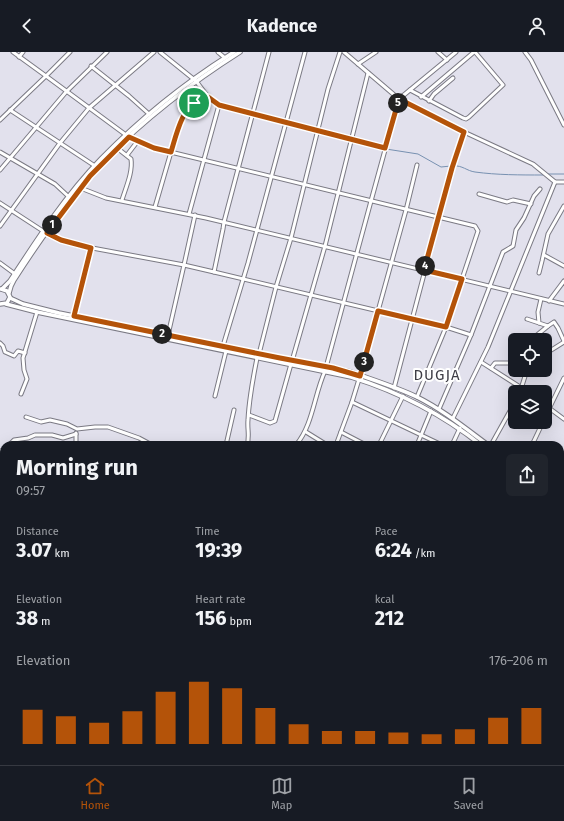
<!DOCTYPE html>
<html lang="en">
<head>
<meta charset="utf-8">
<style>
  body { margin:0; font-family:"Fira Sans",sans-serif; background:#20242c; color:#f1f3f6; height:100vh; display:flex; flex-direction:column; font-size:15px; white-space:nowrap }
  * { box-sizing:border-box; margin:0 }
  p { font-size:13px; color:#9ea1a6 }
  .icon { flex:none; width:22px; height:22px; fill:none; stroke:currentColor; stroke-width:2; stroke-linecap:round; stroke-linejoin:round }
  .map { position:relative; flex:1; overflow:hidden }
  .sheet { position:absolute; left:0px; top:389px; width:564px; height:324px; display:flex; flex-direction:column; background:#171b24; border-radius:12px 12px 0 0; box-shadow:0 4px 16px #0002 }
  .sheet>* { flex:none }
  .tools { position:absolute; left:508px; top:281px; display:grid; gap:8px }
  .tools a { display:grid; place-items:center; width:44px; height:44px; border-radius:6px; background:#171b24; box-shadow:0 4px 16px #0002; font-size:20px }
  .pin { position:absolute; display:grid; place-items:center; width:34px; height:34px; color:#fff; margin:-17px; border:2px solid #fff; border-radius:50%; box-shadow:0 1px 4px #0007 }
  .km { position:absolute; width:20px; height:20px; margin:-10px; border-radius:50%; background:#222; color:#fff; font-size:11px; line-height:20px; text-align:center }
  .round { display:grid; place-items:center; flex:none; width:42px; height:42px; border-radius:6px; background:#20242c }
  .overview { display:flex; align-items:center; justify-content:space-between; height:68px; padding:0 16px }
  h1 { font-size:22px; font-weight:700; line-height:30px }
  .figures { display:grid; grid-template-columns:repeat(3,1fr); gap:6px; height:68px; padding:4px 16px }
  .figures div { display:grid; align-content:center }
  .figures b { font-size:20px; font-weight:700 }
  .figures small { font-size:11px; font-weight:400 }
  .figures p { font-size:11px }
  .chart { height:112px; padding:8px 16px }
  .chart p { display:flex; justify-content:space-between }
  .chart svg { width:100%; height:72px; margin-top:4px; stroke:#b45309; stroke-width:6 }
  header { display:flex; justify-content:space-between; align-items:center; height:52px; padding:0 16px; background:#171b24; font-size:18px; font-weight:700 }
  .menu { display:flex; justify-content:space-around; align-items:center; height:56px; border-top:1px solid #363941; background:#171b24; font-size:11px; color:#9ea1a6 }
  .menu a { display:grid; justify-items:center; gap:2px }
  .menu .selected { color:#b45309 }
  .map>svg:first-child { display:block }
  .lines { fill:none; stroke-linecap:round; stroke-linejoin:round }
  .stream { stroke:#7891b1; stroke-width:1 }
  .minor-casing { stroke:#7b7a84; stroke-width:5 }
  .major-casing { stroke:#7b7a84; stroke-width:5.5 }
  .minor { stroke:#fff; stroke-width:3 }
  .major { stroke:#fff; stroke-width:3.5 }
  .route-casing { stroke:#fff; stroke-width:8 }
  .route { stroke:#b45309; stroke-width:5 }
  .labels { text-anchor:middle; stroke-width:4; stroke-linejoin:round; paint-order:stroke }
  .neighbourhood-label { font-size:15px; letter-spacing:1px; fill:#3e3d46; stroke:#fff }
</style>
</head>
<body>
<header><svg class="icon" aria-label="back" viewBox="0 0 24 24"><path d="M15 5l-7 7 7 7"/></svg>Kadence<svg class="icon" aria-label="person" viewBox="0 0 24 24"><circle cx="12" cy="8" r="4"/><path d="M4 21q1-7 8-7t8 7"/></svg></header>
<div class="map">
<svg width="564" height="713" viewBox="0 0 564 713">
  <rect width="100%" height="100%" fill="#e2e1ed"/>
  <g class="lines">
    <g class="stream">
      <path d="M386,97L418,102L441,115L451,114"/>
      <path d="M454,114C462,113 467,119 475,120C497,123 520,123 543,123"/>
      <path d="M547,122H564"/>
      <path d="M0,444L4,448"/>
      <path d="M263,709L267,713"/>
    </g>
    <defs>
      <g id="minor">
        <path d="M13,0L46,24L70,0"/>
        <path d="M160,0L196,29L208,45L219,53L385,96"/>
        <path d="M218,0L225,6"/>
        <path d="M438,0L447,8"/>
        <path d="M456,0L399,47L464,80L533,112L555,130H564"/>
        <path d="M525,0L531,8L564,73"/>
        <path d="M19,5L23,0"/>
        <path d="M358,12L376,0"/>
        <path d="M91,14L129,44L149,62"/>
        <path d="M410,38L463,66L466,67L469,65L503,33L475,0"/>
        <path d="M421,45L474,0"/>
        <path d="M429,49L434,42L453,26"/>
        <path d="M10,58L95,114"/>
        <path d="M0,68L46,24L126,83"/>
        <path d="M129,85L154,96L475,174L478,179L446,275L417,345"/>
        <path d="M117,96L131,107C133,120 126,135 122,148"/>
        <path d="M0,100L55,132L69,145"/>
        <path d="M127,103L137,90"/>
        <path d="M0,118L66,40L107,0"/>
        <path d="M78,135L106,146L206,166L564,252"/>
        <path d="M479,142L507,150L513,148L531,152"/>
        <path d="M0,151L43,179"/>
        <path d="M155,155L171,100L182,66L194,51L199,47L208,45"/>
        <path d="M189,162L219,53"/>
        <path d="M195,163L184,213L214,220L223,177L224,170L269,0"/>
        <path d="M0,174L60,91L89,56L154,0"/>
        <path d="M47,181L61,188L76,193L184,213L168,283"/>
        <path d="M544,203L564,214"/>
        <path d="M0,211L15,222"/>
        <path d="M214,220L446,275L471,283"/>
        <path d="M539,221L542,209L548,182L564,154"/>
        <path d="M541,247L538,260L539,271L548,274L554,270L558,276L564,289"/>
        <path d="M549,249L564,229"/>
        <path d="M74,264L91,196"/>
        <path d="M527,267L539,271"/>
        <path d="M531,288L548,274"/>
        <path d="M0,291L3,294L5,300L14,304L18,299L25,301"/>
        <path d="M223,294L248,211L305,0"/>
        <path d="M259,302L276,235L291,186L328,37L340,0"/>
        <path d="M545,302L564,290"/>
        <path d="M292,309L325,194L368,21"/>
        <path d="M481,310L528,340"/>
        <path d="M491,316L495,311H515"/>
        <path d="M394,336L452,116L464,80"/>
        <path d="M520,340L527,318"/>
        <path d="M21,342L27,327L24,318L23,306L37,260"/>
        <path d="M215,344L226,299"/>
        <path d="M352,350L442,393"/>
        <path d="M545,353L564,367"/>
        <path d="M439,357L471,283L503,200L513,194L516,178L524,166L534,144L540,137"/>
        <path d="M249,363L270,371L275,369L291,312"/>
        <path d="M26,365L41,370L50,368L67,372L77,377L95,375H108L139,386L152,393"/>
        <path d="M545,365L564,326"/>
        <path d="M453,366L488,295L555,130"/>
        <path d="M306,380L327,393"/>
        <path d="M341,380L366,393"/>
        <path d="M76,381V393"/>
        <path d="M9,393L14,388L28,386L35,383H52L63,386L76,382"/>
        <path d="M226,393L234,358"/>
        <path d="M247,393C250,385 247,376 248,368C249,347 253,326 257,306"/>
        <path d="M296,393C313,373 314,343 325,319L371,149L399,47L344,0"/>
        <path d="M336,393L352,350L360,324L406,158L417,113"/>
        <path d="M379,393L403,344"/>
        <path d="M417,393L431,359"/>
        <path d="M452,393L460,376"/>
        <path d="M491,393L515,350"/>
        <path d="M532,393L543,370"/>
        <path d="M0,399L4,398"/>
        <path d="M560,412L564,404"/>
        <path d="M0,468L4,471"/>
        <path d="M560,495L564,484"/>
        <path d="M560,503L564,505"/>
        <path d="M560,543L564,545"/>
        <path d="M560,591L564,593"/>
        <path d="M560,610L564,614"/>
        <path d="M560,673L564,667"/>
        <path d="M338,709L340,713"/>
        <path d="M524,709L532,713"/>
        <path d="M539,713L542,709"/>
      </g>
      <g id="major">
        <path d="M2,237L10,229C38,186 66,143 101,107C141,66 186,30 234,0"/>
        <path d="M9,241L11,234L14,228C41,186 70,144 104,108C145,67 191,31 240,0"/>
        <path d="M10,246L23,252L59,261L351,320C373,328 396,335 417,345C443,358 465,376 488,393"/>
        <path d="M0,252L7,251L10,245L7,239L1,237"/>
        <path d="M6,252L37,260L351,325C399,340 442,362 481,393"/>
        <path d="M560,452L564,456"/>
        <path d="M560,457L564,461"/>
      </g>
    </defs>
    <use href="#minor" class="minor-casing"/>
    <use href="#major" class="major-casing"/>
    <use href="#minor" class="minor"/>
    <use href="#major" class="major"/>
  </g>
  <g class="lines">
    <defs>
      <path id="route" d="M208,45L219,53L385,96L399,47L464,80L452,116L424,218L462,227L446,275L378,259L360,324L333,316L280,306L74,264L91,196L61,188L47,181L90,124L129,85L154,96L171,100C176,84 182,55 199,47C202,46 205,45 208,45Z"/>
    </defs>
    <use href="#route" class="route-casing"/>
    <use href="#route" class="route"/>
  </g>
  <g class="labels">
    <g class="neighbourhood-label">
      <text x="437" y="328">DUGJA</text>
    </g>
  </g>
</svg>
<div class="tools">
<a><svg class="icon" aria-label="locate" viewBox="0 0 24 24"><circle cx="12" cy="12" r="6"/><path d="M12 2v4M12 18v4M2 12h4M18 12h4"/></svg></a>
<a><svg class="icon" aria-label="layers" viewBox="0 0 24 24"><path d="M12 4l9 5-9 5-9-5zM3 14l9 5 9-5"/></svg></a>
</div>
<div class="pin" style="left:194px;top:51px;background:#1e9e55"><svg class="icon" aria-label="arrive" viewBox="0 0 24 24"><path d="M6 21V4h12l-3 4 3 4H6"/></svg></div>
<b class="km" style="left:52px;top:173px">1</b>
<b class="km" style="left:162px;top:282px">2</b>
<b class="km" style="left:364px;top:310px">3</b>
<b class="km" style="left:425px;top:214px">4</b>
<b class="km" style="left:398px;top:51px">5</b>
<section class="sheet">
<div class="overview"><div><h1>Morning run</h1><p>09:57</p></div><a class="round"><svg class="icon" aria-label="share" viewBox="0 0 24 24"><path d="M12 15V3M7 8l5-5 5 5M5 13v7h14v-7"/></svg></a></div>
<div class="figures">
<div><p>Distance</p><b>3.07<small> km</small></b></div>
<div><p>Time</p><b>19:39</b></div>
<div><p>Pace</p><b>6:24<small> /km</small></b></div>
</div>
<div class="figures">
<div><p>Elevation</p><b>38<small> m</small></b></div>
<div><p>Heart rate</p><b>156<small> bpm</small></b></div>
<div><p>kcal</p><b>212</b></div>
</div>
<div class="chart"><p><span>Elevation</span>176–206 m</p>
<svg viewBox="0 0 160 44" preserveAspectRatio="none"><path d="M5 44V23M15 44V27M25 44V31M35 44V24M45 44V12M55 44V6M65 44V10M75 44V22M85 44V32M95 44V36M105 44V36M115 44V37M125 44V38M135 44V35M145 44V28M155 44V22"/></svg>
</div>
</section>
</div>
<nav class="menu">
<a class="selected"><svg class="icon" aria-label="home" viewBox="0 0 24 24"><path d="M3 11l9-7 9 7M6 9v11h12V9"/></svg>Home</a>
<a><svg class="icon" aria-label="map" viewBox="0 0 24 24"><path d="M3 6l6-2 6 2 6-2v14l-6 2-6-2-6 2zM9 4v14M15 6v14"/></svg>Map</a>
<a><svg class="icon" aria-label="saved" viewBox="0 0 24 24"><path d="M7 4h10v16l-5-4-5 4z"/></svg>Saved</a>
</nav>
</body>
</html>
